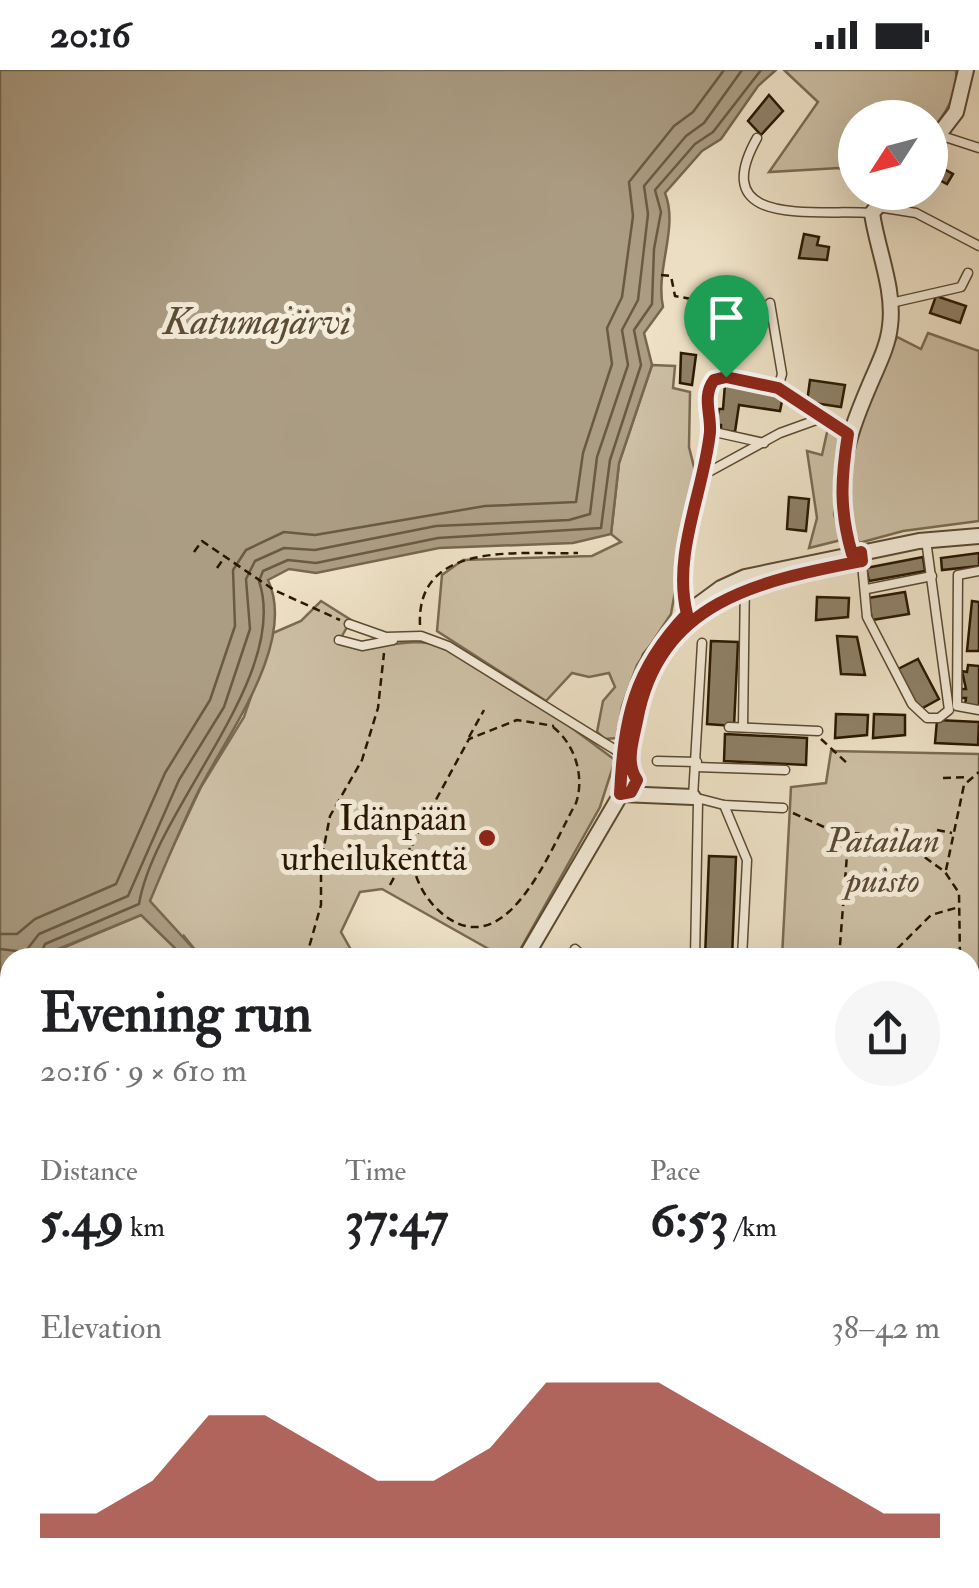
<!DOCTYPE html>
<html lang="en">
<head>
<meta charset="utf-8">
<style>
  body { margin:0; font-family:"IM FELL Double Pica",serif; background:#f6f6f6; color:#202124; height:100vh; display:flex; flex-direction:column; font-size:38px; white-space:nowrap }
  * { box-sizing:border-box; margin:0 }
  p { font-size:32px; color:#757577 }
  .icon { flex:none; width:55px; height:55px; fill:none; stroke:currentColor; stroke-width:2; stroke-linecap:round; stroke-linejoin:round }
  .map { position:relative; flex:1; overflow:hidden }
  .drawer { position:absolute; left:0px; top:878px; width:980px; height:642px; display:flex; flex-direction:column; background:#fff; border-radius:30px 30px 0 0; box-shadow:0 10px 40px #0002 }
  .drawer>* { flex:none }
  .needle { width:65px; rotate:234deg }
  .controls { position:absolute; left:838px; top:30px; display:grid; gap:20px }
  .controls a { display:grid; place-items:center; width:110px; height:110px; border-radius:50%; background:#fff; box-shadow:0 10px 40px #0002; font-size:50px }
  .pin { position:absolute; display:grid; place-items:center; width:85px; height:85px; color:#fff; margin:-102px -42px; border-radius:50% 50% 50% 0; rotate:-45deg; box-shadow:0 0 10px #0007 }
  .pin .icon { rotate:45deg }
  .round { display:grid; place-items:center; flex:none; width:105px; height:105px; border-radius:52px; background:#f6f6f6 }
  .overview { display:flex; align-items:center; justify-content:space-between; height:170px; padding:0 40px }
  h1 { font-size:55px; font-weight:700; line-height:75px }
  .stats { display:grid; grid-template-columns:repeat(3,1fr); gap:15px; height:170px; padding:10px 40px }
  .stats div { display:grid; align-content:center }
  .stats b { font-size:50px; font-weight:700 }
  .stats small { font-size:28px; font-weight:400 }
  .stats p { font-size:28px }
  .chart { height:280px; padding:20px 40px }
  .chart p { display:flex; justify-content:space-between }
  .chart svg { width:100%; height:180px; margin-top:10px; fill:#8f2418; opacity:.7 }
  .status { display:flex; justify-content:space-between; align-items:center; height:70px; padding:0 50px; background:#fff; direction:ltr }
  .status svg { height:28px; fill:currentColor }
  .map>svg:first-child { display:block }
  .green { fill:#cdc0a6; stroke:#7a6b53; stroke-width:2.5 }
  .water { fill:#ab9d84; stroke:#77674f; stroke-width:2.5 }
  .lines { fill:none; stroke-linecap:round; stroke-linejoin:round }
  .shore { stroke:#6a5a42; stroke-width:2.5 }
  .building { fill:#8f8168; stroke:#281600; stroke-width:2.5 }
  .service-casing { stroke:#5a4932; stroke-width:11 }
  .minor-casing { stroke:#5a4932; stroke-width:18 }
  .trunk-casing { stroke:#281600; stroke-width:29 }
  .path { stroke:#281600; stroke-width:2.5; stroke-dasharray:8 5; stroke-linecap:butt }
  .service { stroke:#f5eddb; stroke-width:8 }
  .minor { stroke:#f5eddb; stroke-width:14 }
  .trunk { stroke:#efe3c8; stroke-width:25 }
  .route-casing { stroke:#fff; stroke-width:20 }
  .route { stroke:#8f2418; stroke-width:12 }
  .poi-dot { fill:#8f2418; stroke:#f5eddb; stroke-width:4 }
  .labels { text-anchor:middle; stroke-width:10; stroke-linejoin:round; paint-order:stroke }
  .poi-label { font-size:35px; fill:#281600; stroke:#f5eddb; text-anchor:end }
  .park-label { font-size:35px; font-style:italic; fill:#5a4932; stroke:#f5eddb }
  .water-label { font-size:38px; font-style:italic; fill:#5c4c35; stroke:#f5eddb }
</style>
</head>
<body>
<div class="status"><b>20:16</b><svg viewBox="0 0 49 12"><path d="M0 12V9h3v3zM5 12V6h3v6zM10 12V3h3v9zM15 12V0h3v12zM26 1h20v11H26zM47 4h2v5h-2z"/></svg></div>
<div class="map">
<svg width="979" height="1518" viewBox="0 0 979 1518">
  <rect width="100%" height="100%" fill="#efe3c8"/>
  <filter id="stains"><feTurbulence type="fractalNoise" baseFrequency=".002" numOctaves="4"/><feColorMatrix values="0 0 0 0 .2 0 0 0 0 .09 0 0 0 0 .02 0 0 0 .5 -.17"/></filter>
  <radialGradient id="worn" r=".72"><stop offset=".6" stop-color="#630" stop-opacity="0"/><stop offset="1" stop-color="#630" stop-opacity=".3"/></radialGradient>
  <g class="green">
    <path d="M784,0H956C958,25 945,45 930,62V48H855V109L839,98L769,102L818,32Z"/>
    <path d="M928,263L979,281V451L903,461L859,473C828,410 864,324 897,267L921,279Z"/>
    <path d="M652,295L675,296L673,318L690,322L689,377L696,405L671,544L637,595L622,636L617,668L605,669L597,662L603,631L615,617L609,603L589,607L572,603L546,631L437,561L442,505L463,490L592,486L621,472L611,464L619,393Z"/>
    <path d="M828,358L843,372L834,444L841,470L809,478L817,448L807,381L822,385Z"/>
    <path d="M321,531L351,550L338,573C371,586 405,564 441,576L568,655L615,690L600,737L516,887H503L382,819L360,822L341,862L355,887H201L184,866L179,881L184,887L39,888L141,845L201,717L244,647L273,563L301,551Z"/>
    <path d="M831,681L979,684V916L972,991L970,888L782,887L791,717L826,713Z"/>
    <path d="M10,900V1007L0,1002V904Z"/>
    <path d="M979,1257V1386L970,1387V1259Z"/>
  </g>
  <path class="water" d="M0,0H776L758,16L721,69L702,81L665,123C679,158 655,199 663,237L644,263L652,295L619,393L611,464L573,473L439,478L316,503L289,499L268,510C298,574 224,669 197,724C180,759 165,795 150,831L201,887H184L141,845L39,887L10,888V900L0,904Z"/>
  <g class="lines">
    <g class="shore">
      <path d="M0,864H17L35,849L116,814L165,703L210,630L235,556L233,500L246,480L284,462L315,465L485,436L576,432L583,383L612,294L607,258L622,227L633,146L629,112L674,56L693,42L724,0"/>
      <path d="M0,879L25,882L39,864L128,826L179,710L224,637L250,559L246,509L255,491L284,478L315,480L436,456L569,450L590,444L597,387L628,295L622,260L638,230L648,144L644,116L686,66L704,53L742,0"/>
      <path d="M39,888L45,874L139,834C155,738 291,607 259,511L263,501L288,490L316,493L438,468L601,458L610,390L641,295L634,260L652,234L654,179L661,142L655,120L695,74L713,62L761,0"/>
    </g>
  </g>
  <g class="building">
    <path d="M769,25L783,41L761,65L748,51Z"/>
    <path d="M931,92L953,104L947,114L930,105Z"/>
    <path d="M804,164L819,167L817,175L829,177L827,190L799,188Z"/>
    <circle cx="711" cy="228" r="11"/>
    <path d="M936,226L966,236L960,253L930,243Z"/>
    <path d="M681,283L696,285L692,315L680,313Z"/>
    <path d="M810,310L845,315L841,337L807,332Z"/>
    <path d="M725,314L783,326L780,341L739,335L735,362L721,360V355L716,354L719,339H723Z"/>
    <path d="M789,427L809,429L806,461L787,459Z"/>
    <path d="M979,483V496L942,500L941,488Z"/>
    <path d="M923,487L925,501L869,511L866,498Z"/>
    <path d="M905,522L909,544L872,550L868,528Z"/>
    <path d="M817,527L849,528L848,547L816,550Z"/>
    <path d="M972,531L979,532V581H967Z"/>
    <path d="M837,566L857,567L865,605L841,604Z"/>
    <path d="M711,571L738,572L734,656L707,654Z"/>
    <path d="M918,589L939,629L919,640L898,599Z"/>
    <path d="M968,595L979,596V636L965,635L966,628H960L961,619H966L962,601L967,602Z"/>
    <path d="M836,644L868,645L867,665L835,668Z"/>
    <path d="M874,644L905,645V665L873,668Z"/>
    <path d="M937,650L979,652L978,675L935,673Z"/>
    <path d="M725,664L807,668L806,695L724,691Z"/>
    <path d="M709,786L736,787L732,888H705Z"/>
  </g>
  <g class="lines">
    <defs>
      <g id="service">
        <path d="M939,65L979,78"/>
        <path d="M757,68C706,159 815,139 872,143"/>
        <path d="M878,137L916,143L979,176"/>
        <path d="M770,233L782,304L778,318"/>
        <path d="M891,233L961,217L968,203"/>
        <path d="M710,361L764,373"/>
        <path d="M705,404L710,361L707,319L714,310C756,301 787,327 819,349"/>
        <path d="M861,483L867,547L912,634L927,648H939L949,640L926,470"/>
        <path d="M979,501L958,505L957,636L979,640"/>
        <path d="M867,519L932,506"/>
        <path d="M687,543C675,499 691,447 705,404L780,363L819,349L848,364"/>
        <path d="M349,554L386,567L421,566L448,576L622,684"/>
        <path d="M339,570L362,576L393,570"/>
        <path d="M702,573L693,727L724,735L783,738"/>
        <path d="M729,657L818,661"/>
        <path d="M743,657L745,507"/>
        <path d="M657,691L697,692"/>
        <path d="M696,697L785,700"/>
        <path d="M724,735L747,790L742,888"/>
        <path d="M575,879L585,888"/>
        <path d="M695,888L698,732"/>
      </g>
      <g id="minor">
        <path d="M930,76L956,42L966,0"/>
        <path d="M852,484C832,416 843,377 870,314C878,295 888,276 890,256C895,219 877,179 872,143L890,122"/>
        <path d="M621,724L693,727"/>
        <path d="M525,888L621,724L625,662L650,588L687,543L721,518L745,507L919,471L979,466"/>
        <path d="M973,1071H979"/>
        <path d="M2,1378L10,1485"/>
        <path d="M11,1510L12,1518"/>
        <path d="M126,1510L128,1518"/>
        <path d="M565,1510L588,1518"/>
        <path d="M649,1518L662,1510"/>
        <path d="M830,1518L833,1510"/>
        <path d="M976,1518L977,1488"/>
      </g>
      <g id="trunk">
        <path d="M0,1204L10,1205"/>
        <path d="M970,1219L979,1217"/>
      </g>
    </defs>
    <use href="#service" class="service-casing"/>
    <use href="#minor" class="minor-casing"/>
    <use href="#trunk" class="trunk-casing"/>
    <g class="path">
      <path d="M661,205L671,206L675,226L691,229L699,240L720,244L735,228L760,232"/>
      <path d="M194,482L202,471L274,520L340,550"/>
      <path d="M217,498L224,488"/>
      <path d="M420,555C416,469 521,485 578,483"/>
      <path d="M553,657C575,674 585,707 576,733C550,779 504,906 435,837C419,820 409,796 413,772L469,669L517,650L554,656"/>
      <path d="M469,667L484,640"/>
      <path d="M821,669L849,695"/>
      <path d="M943,708L969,707"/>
      <path d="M793,743L835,762L896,766L945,802L959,823L960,888"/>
      <path d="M937,760L952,763"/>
      <path d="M946,800L964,715L979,702"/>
      <path d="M390,815L410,778"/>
      <path d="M306,888L321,835V792L330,746L362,690L378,638L384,583"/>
      <path d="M839,888L849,759"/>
      <path d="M888,888L931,845L959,837"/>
      <path d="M0,953L10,956"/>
      <path d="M970,980L975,992L974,1057"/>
      <path d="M0,1005L10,1010"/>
      <path d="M970,1094L972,1085"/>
      <path d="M0,1099L10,1079"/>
      <path d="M970,1099L979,1097"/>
      <path d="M0,1138H10"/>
      <path d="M0,1240L10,1241"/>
      <path d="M970,1253L979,1252"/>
      <path d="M284,1510V1518"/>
      <path d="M542,1510L554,1514"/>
      <path d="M457,1518L458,1510"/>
      <path d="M704,1518L712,1510"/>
    </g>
    <use href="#service" class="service"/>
    <use href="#minor" class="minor"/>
    <use href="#trunk" class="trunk"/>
  </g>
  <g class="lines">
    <defs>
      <path id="route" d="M726,307L778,318L848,364C841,408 839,439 852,484L861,482L862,491C760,511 659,530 637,651C633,671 625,693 637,710L631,722L620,724C624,648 633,601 687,544C672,484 704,421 710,362C711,343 702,326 714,310Z"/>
    </defs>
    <use href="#route" class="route-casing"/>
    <use href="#route" class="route"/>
  </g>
  <circle class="poi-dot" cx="487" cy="768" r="10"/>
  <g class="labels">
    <g class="poi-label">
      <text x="467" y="760">Idänpään<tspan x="467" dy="40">urheilukenttä</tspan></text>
    </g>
    <g class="park-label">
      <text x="883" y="782">Patailan<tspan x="883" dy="40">puisto</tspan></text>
    </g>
    <g class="water-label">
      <text x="257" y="264">Katumajärvi</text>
    </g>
  </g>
  <rect width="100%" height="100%" filter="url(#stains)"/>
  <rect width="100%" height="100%" fill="url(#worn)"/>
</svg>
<div class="controls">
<a><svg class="needle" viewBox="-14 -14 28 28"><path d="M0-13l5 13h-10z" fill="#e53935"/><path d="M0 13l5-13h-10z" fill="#757577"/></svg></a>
</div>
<div class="pin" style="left:726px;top:307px;background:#1e9e55"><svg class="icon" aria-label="arrive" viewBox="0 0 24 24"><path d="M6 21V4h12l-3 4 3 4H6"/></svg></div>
<section class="drawer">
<div class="overview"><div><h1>Evening run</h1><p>20:16 · 9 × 610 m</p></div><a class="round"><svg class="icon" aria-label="share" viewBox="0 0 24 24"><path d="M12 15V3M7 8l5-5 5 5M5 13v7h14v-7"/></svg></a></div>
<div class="stats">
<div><p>Distance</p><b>5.49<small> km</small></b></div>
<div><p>Time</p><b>37:47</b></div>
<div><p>Pace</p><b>6:53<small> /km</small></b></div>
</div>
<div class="chart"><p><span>Elevation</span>38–42 m</p>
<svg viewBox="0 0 160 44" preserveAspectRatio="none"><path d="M0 44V38L10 38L20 30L30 14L40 14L50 22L60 30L70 30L80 22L90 6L100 6L110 6L120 14L130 22L140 30L150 38L160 38V44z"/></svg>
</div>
</section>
</div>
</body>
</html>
